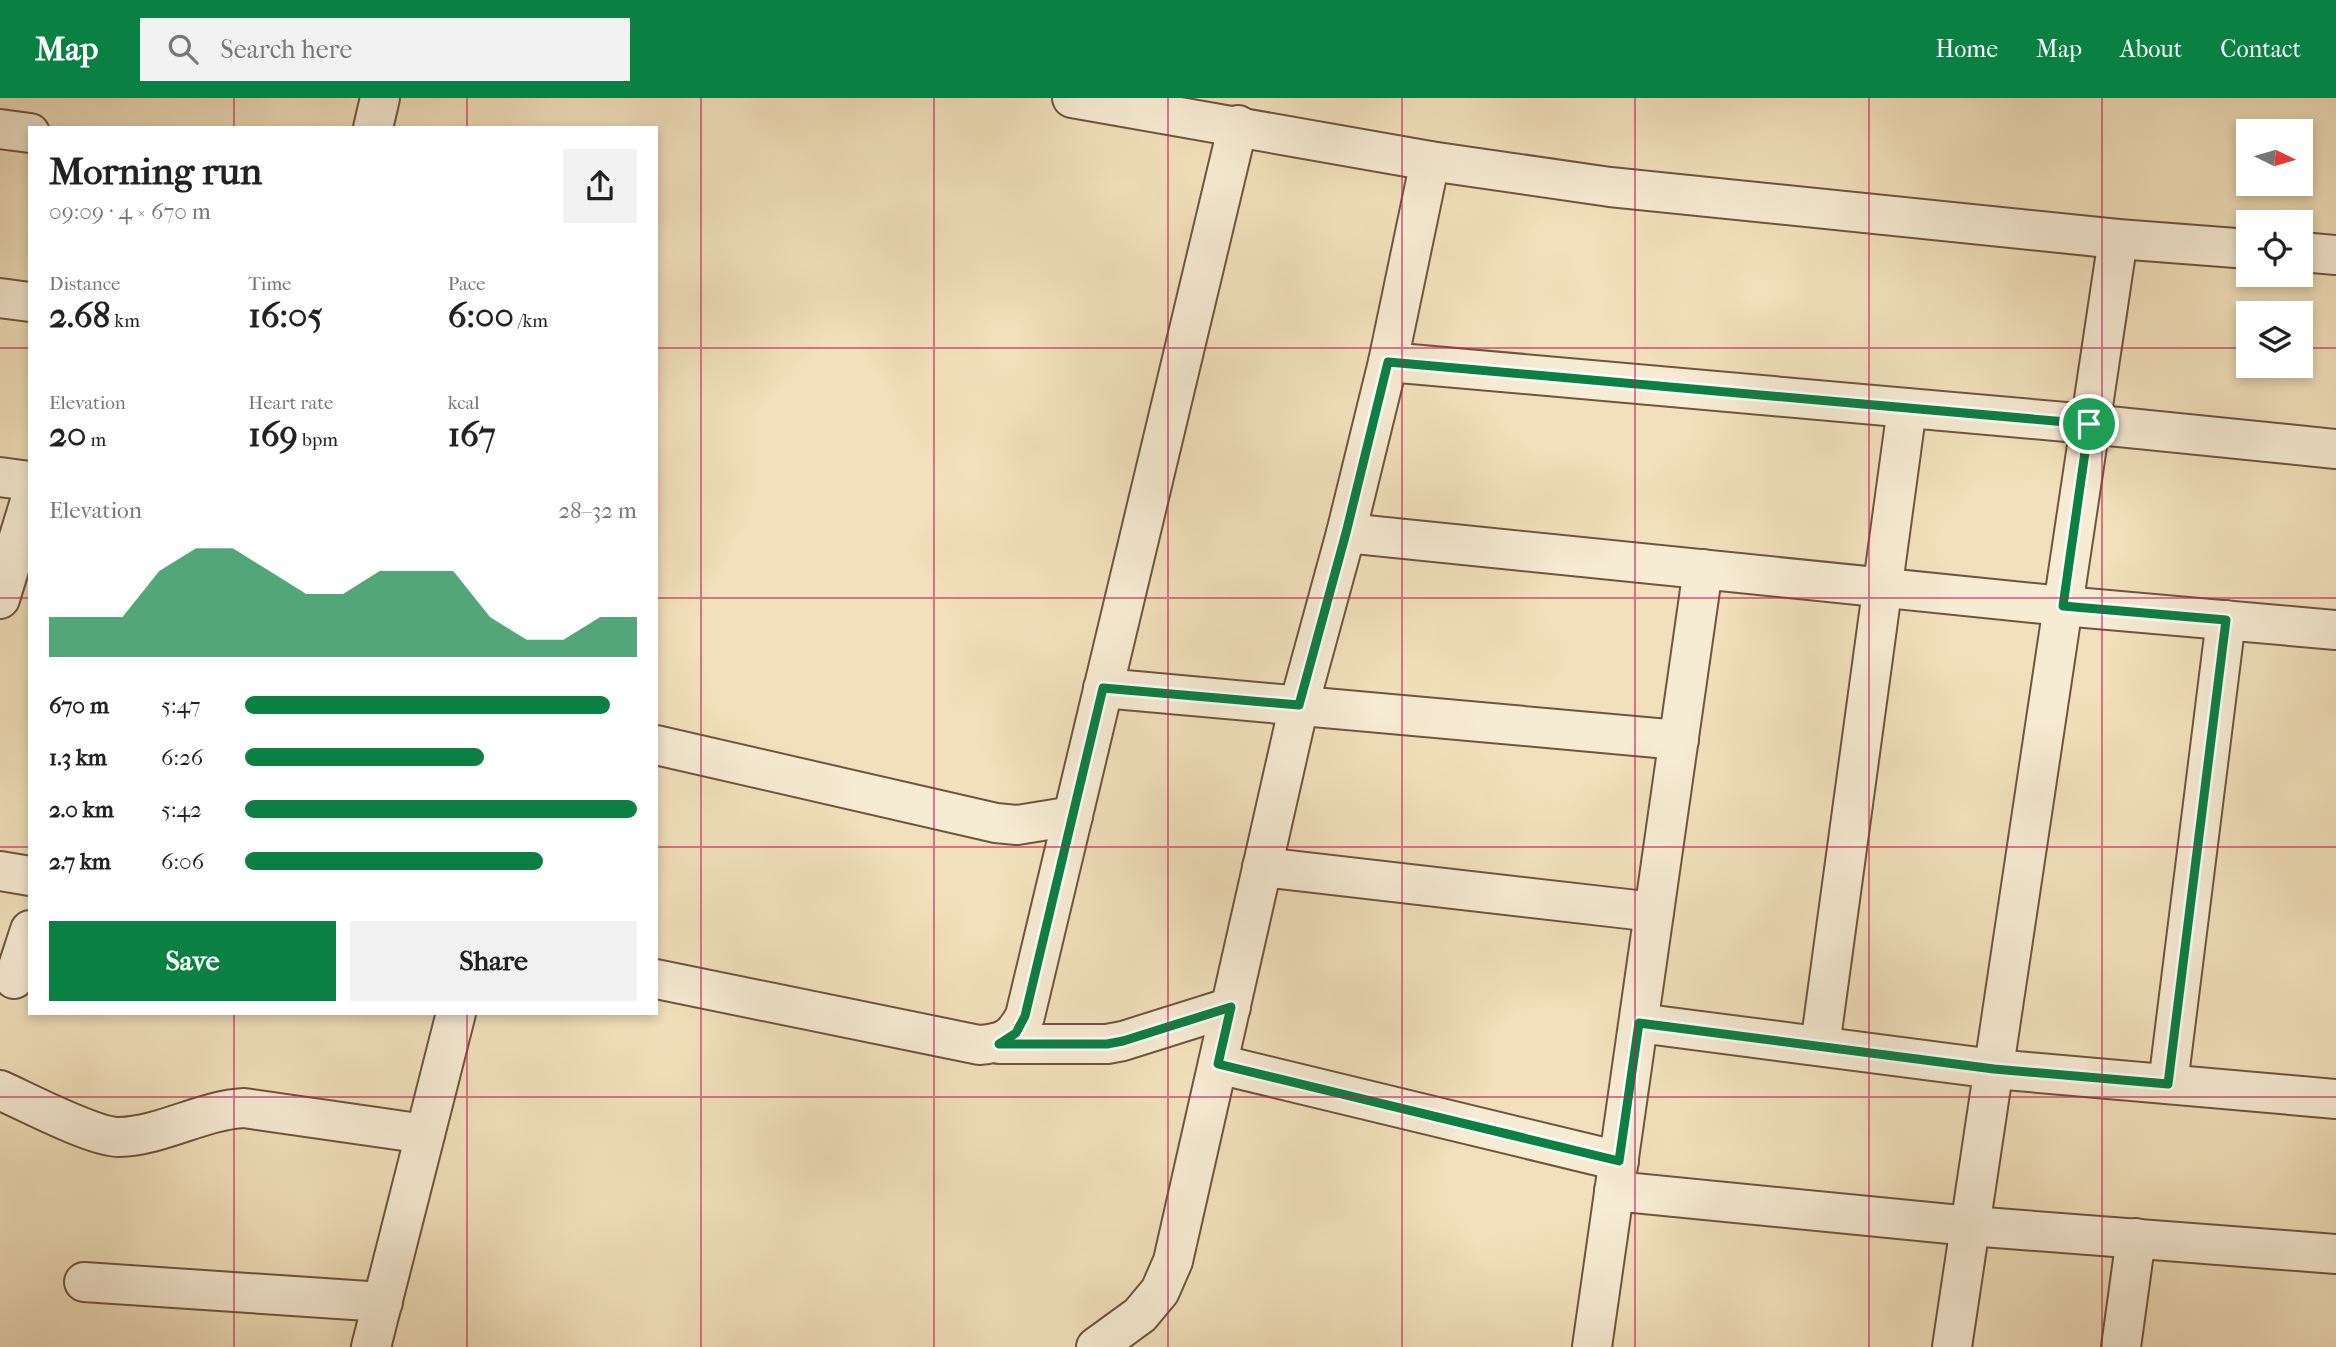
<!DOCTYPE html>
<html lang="en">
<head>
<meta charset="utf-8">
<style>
  body { margin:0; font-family:"IM FELL French Canon",serif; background:#f2f2f2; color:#222; height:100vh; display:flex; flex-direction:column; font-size:26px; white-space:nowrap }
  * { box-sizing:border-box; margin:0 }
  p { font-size:23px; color:#767676 }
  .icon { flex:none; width:38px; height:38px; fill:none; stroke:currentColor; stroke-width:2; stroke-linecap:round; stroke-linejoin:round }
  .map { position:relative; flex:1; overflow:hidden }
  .sheet { position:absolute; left:28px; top:28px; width:630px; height:889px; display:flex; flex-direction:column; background:#fff; border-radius:0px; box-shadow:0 4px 10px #0003 }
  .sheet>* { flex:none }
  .needle { width:46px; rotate:95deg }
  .buttons { position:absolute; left:2236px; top:21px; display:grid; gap:14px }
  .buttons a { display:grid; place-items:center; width:77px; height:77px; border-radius:0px; background:#fff; box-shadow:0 4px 10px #0003; font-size:35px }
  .pin { position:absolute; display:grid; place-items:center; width:60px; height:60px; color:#fff; margin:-30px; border:4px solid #fff; border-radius:50%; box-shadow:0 2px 7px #0007 }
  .round { display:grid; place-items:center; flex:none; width:74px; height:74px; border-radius:0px; background:#f2f2f2 }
  .summary { display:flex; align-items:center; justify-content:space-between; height:119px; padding:0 21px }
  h1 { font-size:38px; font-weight:700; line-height:52px }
  .stats { display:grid; grid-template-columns:repeat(3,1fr); gap:10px; height:119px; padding:7px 21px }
  .stats div { display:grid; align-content:center }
  .stats b { font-size:35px; font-weight:700 }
  .stats small { font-size:19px; font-weight:400 }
  .stats p { font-size:19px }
  .chart { height:196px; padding:14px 21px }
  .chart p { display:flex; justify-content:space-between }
  .chart svg { width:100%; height:126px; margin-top:7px; fill:#0b8043; opacity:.7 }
  .cta { display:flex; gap:14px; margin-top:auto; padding:14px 21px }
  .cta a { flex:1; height:80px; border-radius:0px; background:#0b8043; color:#fff; font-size:28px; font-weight:700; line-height:80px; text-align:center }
  .cta a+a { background:#f2f2f2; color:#222 }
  ul { padding:0 21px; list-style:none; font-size:23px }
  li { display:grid; grid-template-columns:112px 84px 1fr; align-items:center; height:52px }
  li i { height:18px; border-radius:9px; background:#0b8043 }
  header { display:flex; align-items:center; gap:42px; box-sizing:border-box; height:98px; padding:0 35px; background:#0b8043; color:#fff }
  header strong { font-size:33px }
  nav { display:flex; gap:38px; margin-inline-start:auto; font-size:24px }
  .search { width:490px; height:63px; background:#f2f2f2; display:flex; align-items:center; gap:18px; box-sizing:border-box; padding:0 24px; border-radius:0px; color:#767676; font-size:26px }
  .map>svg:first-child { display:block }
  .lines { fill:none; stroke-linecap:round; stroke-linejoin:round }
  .minor-casing { stroke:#70543f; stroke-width:42 }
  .minor { stroke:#f6ebd3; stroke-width:38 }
  .route-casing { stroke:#fff; stroke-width:14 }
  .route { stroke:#0b8043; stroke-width:9 }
  .grid { fill:none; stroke:#c2185b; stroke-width:2; stroke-opacity:0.55 }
</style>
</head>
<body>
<header>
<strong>Map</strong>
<div class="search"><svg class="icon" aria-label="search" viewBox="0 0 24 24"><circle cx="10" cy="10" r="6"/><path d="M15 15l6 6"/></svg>Search here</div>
<nav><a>Home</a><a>Map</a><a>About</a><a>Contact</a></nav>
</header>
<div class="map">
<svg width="2336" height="1249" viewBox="0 0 2336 1249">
  <rect width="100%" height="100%" fill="#f1e0bb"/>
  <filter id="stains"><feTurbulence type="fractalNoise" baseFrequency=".00286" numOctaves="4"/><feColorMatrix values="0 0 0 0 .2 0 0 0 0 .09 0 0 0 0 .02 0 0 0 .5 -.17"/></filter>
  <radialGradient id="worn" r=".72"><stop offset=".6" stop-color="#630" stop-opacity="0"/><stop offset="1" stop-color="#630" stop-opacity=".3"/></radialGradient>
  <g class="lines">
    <defs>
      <g id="minor">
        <path d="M1072,0L1430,63L1610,89L2118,141L2249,151"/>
        <path d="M373,30L380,0"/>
        <path d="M0,31L30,35"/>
        <path d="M2301,154L2336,157"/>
        <path d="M0,200L30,204"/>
        <path d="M1388,264L2089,326L2336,351"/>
        <path d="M0,379L30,383"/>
        <path d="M1346,435L2063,508L2336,532"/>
        <path d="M0,501L30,403"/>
        <path d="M1103,590L1679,642"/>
        <path d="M656,647L996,725L1017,727L1073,718"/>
        <path d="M1262,769L1654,814"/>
        <path d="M0,773L30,778"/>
        <path d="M14,881L30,832"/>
        <path d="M656,881L979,947C1005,945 1013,940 1025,918L1238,27"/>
        <path d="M1639,925L1994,971L2336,1001"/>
        <path d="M999,946H1107L1123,943L1231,909"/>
        <path d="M1820,948L1907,310"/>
        <path d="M1218,966L1619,1063"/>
        <path d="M2168,986L2226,522"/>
        <path d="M0,992C27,1004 93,1039 119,1039C162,1038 202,1012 244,1010L425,1036"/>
        <path d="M1614,1093L1970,1128L2336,1156"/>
        <path d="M84,1184L383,1204"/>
        <path d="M371,1249L456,915"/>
        <path d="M1096,1249L1140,1217L1160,1193L1173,1163L1299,607L1346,435L1388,264L1430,63"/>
        <path d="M1592,1249L1703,471"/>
        <path d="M1952,1249L2118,141"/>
        <path d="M2121,1249L2136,1140"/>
      </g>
    </defs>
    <use href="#minor" class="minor-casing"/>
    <use href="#minor" class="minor"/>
  </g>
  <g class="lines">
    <defs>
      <path id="route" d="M1388,264L2089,326L2063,508L2226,522L2168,986L1994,971L1639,925L1619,1063L1218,966L1231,909L1123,943L1107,946H999L1016,935L1025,918L1103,590L1299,607L1346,435Z"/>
    </defs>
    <use href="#route" class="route-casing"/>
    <use href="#route" class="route"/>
  </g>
  <path class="grid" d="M234,0V30M467,0V30M701,0V1249M934,0V1249M1168,0V1249M1402,0V1249M1635,0V1249M1869,0V1249M2102,0V1249M0,250H30M656,250H2249M2301,250H2336M0,500H30M656,500H2336M0,749H30M656,749H2336M234,915V1249M467,915V1249M0,999H2336"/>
  <rect width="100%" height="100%" filter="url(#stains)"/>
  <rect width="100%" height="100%" fill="url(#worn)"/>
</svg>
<div class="buttons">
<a><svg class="needle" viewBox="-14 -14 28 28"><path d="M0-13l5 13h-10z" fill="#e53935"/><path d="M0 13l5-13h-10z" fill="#767676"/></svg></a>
<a><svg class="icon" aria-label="locate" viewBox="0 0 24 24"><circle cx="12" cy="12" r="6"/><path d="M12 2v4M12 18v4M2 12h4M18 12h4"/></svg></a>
<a><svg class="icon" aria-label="layers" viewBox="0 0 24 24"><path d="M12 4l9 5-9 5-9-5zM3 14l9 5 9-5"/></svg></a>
</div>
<div class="pin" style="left:2089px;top:326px;background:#1e9e55"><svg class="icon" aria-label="arrive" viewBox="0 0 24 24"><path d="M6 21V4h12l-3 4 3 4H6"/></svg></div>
<section class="sheet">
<div class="summary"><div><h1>Morning run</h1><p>09:09 · 4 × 670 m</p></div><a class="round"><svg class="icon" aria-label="share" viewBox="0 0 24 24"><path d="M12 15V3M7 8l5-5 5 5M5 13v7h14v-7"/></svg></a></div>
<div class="stats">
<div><p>Distance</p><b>2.68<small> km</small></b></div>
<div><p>Time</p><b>16:05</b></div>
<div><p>Pace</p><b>6:00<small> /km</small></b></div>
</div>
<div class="stats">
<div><p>Elevation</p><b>20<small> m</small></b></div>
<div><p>Heart rate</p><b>169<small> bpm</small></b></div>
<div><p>kcal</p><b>167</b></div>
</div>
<div class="chart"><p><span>Elevation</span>28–32 m</p>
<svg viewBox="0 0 160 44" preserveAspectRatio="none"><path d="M0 44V30L10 30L20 30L30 14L40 6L50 6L60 14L70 22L80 22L90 14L100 14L110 14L120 30L130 38L140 38L150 30L160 30V44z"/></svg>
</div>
<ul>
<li><b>670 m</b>5:47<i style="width:93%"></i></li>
<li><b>1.3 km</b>6:26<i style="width:61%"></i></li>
<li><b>2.0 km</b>5:42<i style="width:100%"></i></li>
<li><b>2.7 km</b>6:06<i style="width:76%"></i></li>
</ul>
<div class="cta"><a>Save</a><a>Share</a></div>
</section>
</div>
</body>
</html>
